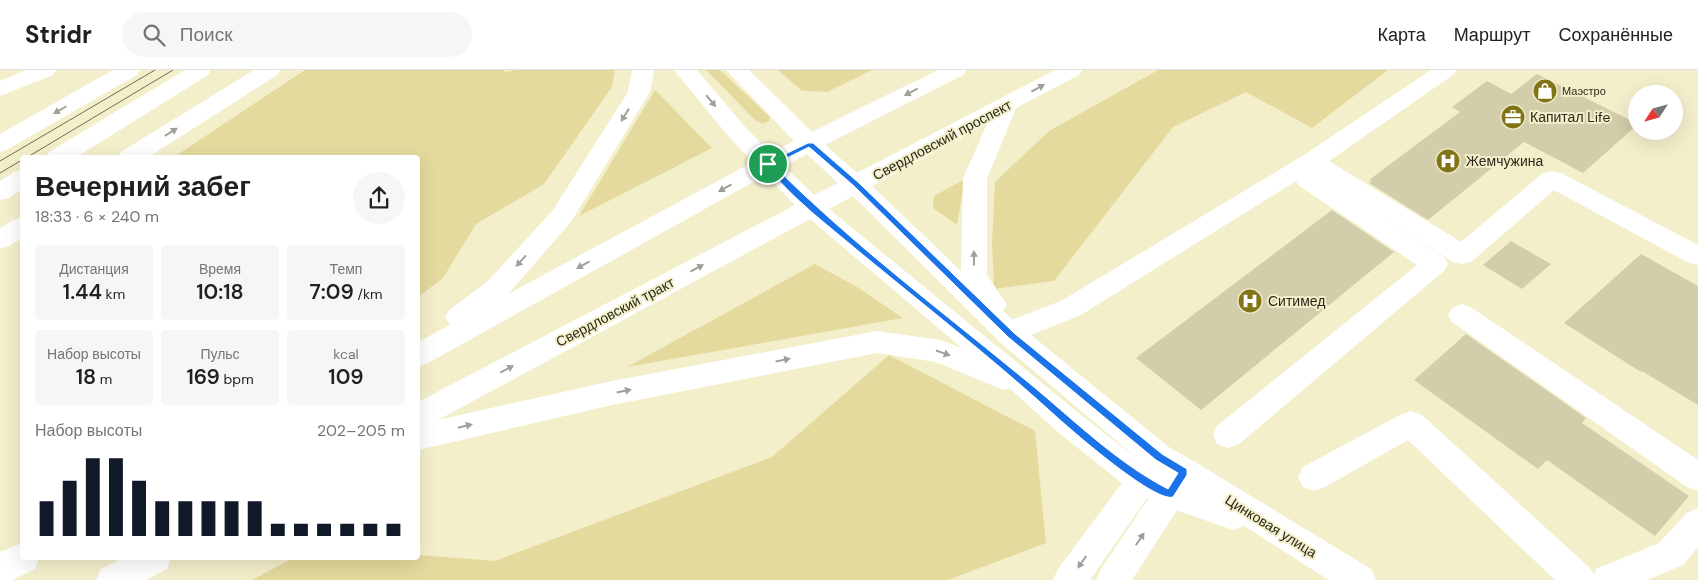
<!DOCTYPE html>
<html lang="ru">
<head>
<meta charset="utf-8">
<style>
  body { margin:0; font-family:"DM Sans",sans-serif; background:#f6f6f6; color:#202124; height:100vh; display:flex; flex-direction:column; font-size:19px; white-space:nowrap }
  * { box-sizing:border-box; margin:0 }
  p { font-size:16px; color:#757577 }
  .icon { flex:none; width:28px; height:28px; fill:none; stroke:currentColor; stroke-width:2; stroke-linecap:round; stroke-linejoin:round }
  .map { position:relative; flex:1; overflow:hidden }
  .side { position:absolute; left:20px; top:85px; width:400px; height:405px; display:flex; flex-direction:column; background:#fff; border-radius:5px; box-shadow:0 5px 20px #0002 }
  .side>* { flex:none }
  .needle { width:32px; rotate:234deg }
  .controls { position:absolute; left:1628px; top:15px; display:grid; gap:10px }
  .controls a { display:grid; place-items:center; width:55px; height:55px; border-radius:50%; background:#fff; box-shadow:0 5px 20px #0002; font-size:25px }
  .pin { position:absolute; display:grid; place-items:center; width:42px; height:42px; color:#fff; margin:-21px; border:2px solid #fff; border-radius:50%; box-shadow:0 1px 5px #0007 }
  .round { display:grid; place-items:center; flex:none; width:52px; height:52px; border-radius:26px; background:#f6f6f6 }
  .summary { display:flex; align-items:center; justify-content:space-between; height:85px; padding:0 15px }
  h1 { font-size:28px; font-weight:600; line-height:38px }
  .figures { display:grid; grid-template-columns:repeat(3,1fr); gap:8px; height:85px; padding:5px 15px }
  .figures div { display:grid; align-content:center; border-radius:5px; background:#f6f6f6; text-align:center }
  .figures b { font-size:21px; font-weight:600 }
  .figures small { font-size:14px; font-weight:400 }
  .figures p { font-size:14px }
  .chart { height:140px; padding:10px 15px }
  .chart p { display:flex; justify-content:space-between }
  .chart svg { width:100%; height:90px; margin-top:5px; stroke:#111827; stroke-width:6 }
  header { display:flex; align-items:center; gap:30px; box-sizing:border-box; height:70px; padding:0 25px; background:#fff; border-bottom:1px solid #e0e0e0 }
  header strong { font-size:24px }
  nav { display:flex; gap:28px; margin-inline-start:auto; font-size:18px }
  .search { width:350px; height:45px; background:#f6f6f6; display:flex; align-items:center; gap:12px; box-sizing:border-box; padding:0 18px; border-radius:28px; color:#757577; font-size:19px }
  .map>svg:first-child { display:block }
  .green { fill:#e4da9d }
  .building { fill:#d2cdaa }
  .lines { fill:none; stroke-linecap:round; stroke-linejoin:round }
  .minor { fill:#fff; fill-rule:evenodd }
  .major { fill:#fff; fill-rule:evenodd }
  .tram { stroke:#706d57; stroke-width:1 }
  .oneway { fill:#a09f98 }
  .route { fill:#1a73e8; stroke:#fff; fill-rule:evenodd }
  .labels { text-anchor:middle; stroke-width:4; stroke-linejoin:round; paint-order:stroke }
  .far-poi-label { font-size:11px; fill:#2b291b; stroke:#f4efcb; text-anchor:start }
  .poi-label { font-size:14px; fill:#2b291b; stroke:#f4efcb; text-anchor:start }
  .street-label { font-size:14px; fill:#2b291b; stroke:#f4efcb }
</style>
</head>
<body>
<header>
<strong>Stridr</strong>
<div class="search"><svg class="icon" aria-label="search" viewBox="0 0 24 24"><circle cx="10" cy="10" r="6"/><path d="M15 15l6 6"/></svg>Поиск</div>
<nav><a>Карта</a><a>Маршрут</a><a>Сохранённые</a></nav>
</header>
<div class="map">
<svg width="1698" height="510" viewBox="0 0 1698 510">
  <rect width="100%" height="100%" fill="#f4efcb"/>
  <g class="green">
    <path d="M305,0H504L505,2L515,0H615L612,17L544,114L476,154L443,208L418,227V88L174,87Z"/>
    <path d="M706,0H720L770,47L769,51L763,54L755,50Z"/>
    <path d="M778,0H872L827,22L802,21Z"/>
    <path d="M1158,0H1388L1312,58L1246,22L1173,57L1054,211L994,219L992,171L995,112L1049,61Z"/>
    <path d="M655,20L712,78L579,146Z"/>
    <path d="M965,109L957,155L933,138L934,126Z"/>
    <path d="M815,194L857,217L903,248L627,297Z"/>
    <path d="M889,285L1035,361L1046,473L948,510H252L293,488H418V485L495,491L772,387Z"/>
  </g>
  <g class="building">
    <path d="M1537,4L1636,53V56L1583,103L1524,72L1428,150L1369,113L1372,111L1369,110L1460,42L1452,37L1487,11L1511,24Z"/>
    <path d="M1332,140L1394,182L1201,340L1136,288Z"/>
    <path d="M1511,171L1551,194L1522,219L1483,195Z"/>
    <path d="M1641,184L1698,216V335L1642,301L1641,302L1564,253Z"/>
    <path d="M1466,264L1586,348L1582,353L1689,426L1655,466L1547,390L1538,399L1414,310Z"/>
  </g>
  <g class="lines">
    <g class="minor">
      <path d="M1431,0H1456L1453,5L1329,91L1461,172L1543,103L1552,101L1561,103L1698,175V195L1689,193L1554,120L1471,192L1462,194L1453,192L1376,143L1444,187L1448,194L1444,201L1239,374L1228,378L1217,374L1213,365L1217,356L1417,195L1298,115L1296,111L1081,245L1008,274L998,271L994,263L998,255L1061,231L1304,85Z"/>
      <path d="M1462,234L1472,238L1698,390V421L1687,417L1452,252L1448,245L1452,238Z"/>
      <path d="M1411,341L1422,345L1591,499L1594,505L1596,499L1659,473L1687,443L1698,438V477L1683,495L1647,510H1555L1408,370L1325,417L1314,421L1303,417L1298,407L1303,397L1400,345Z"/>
      <path d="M1184,388L1195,392L1371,499L1376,510H1329L1244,456L1233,460L1159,434L1154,424L1159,414L1170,410L1173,411L1169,402L1173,392Z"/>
    </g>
    <g class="major">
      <path d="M26,0H56L53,5L0,26V11Z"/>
      <path d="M113,0H140L137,5L8,79L0,82V64Z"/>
      <path d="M185,0H211L208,5L75,88H46L49,82Z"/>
      <path d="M254,0H280L277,5L147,88H118L121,82Z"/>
      <path d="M632,0H654L650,22L571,152L508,224L753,92L729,67L674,0H697L745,57L771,83L794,71L726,0H749L812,62L938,0H966L963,5L825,75L857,103L1055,0H1082L1079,5L1016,38L987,109V205L1007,235L1003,241L1021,257L1170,378L1195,392L1199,402L1195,412L1132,510H1096L1101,499L1148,429L1147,428L1090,510H1053L1058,499L1122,413L1059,363L1009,318L1004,320L994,316L936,292L877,283L612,335L418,380V332L795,135L766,105L428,293L418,296V272L450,255L445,247L449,240L487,212L553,140L628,22ZM987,54L963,109L961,201L872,116ZM807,84L838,113L814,125L784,96ZM853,126L1001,273L1139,390L1081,345L829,139ZM810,149L962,278L940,270L877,261L612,311L438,350Z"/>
      <path d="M22,100V119L9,128L0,130V111L14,102Z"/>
      <path d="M22,147V168L9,176L0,179V158L13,150Z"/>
      <path d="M22,473V488H39L35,499L12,510H0V482Z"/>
      <path d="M123,488H171L167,499L146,510H96L101,499Z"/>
    </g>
    <g class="tram">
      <path d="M26,88L173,0"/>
      <path d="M0,91L155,0"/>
      <path d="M0,103L22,90"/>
    </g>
  </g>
  <defs><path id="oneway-solid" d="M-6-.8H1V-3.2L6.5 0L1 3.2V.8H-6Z" transform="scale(1.25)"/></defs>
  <g class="oneway">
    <use href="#oneway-solid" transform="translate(1038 18) rotate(-29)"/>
    <use href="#oneway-solid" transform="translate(911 22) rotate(153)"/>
    <use href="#oneway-solid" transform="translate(711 31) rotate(50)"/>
    <use href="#oneway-solid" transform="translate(60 40) rotate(150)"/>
    <use href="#oneway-solid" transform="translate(625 45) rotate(122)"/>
    <use href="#oneway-solid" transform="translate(171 62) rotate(-32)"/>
    <use href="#oneway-solid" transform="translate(725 118) rotate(151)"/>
    <use href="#oneway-solid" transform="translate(974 188) rotate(-90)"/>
    <use href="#oneway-solid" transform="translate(521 191) rotate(132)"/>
    <use href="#oneway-solid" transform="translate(583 195) rotate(151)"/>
    <use href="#oneway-solid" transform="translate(697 198) rotate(-28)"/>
    <use href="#oneway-solid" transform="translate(943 283) rotate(19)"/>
    <use href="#oneway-solid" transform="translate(783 290) rotate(-11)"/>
    <use href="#oneway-solid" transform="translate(507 299) rotate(-28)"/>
    <use href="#oneway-solid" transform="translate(624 321) rotate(-11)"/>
    <use href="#oneway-solid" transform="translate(465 356) rotate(-13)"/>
    <use href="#oneway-solid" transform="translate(1140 469) rotate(-56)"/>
    <use href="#oneway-solid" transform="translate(1082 492) rotate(125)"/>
  </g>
  <path class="route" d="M808,73H813L859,113L1014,263L1162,384L1187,399V405L1173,427C1154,433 1065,355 1048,339C988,285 924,235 862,184C829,156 792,129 765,94ZM809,77L854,116L1008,267L1156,390L1178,403L1168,419C1112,390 1067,343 1018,304C935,236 849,171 773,95Z"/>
  <defs>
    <symbol id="shop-disc" viewBox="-11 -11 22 22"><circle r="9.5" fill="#817416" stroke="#f4efcb"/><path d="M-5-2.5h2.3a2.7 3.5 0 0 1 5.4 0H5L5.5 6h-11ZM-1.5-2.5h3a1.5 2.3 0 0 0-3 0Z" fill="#fff"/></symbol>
    <symbol id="office-disc" viewBox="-11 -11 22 22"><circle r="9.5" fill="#817416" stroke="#f4efcb"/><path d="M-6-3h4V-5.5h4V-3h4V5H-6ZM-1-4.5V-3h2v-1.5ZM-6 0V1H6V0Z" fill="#fff"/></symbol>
    <symbol id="hospital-disc" viewBox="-11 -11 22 22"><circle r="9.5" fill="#817416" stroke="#f4efcb"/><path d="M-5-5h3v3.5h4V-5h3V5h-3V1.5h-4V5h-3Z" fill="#fff"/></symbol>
  </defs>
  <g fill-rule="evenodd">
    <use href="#shop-disc" x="1531" y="7" width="28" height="28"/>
    <use href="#office-disc" x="1499" y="33" width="28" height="28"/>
    <use href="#hospital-disc" x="1434" y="77" width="28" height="28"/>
    <use href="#hospital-disc" x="1236" y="217" width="28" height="28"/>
  </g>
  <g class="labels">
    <g class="far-poi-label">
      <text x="1562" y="25">Маэстро</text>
    </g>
    <g class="poi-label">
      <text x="1530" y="52">Капитал Life</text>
      <text x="1466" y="96">Жемчужина</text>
      <text x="1268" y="236">Ситимед</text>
    </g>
    <g class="street-label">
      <text transform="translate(942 70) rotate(-28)" y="5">Свердловский проспект</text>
      <text transform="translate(615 242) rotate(-28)" y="5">Свердловский тракт</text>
      <text transform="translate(1271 456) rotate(32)" y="5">Цинковая улица</text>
    </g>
  </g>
</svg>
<div class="controls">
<a><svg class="needle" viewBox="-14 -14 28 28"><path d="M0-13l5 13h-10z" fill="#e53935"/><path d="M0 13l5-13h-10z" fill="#757577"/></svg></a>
</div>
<div class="pin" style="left:768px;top:94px;background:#1e9e55"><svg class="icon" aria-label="arrive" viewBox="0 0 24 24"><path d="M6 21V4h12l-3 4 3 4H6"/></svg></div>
<section class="side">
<div class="summary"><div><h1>Вечерний забег</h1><p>18:33 · 6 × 240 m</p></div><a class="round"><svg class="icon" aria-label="share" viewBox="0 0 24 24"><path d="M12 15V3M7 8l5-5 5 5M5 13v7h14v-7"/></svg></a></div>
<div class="figures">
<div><p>Дистанция</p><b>1.44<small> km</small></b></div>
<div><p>Время</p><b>10:18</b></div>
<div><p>Темп</p><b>7:09<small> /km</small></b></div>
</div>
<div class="figures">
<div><p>Набор высоты</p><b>18<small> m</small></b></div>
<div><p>Пульс</p><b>169<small> bpm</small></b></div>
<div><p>kcal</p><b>109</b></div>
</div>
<div class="chart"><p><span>Набор высоты</span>202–205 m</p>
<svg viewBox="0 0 160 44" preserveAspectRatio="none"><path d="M5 44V27M15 44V17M25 44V6M35 44V6M45 44V17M55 44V27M65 44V27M75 44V27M85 44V27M95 44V27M105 44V38M115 44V38M125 44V38M135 44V38M145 44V38M155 44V38"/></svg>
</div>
</section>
</div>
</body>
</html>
